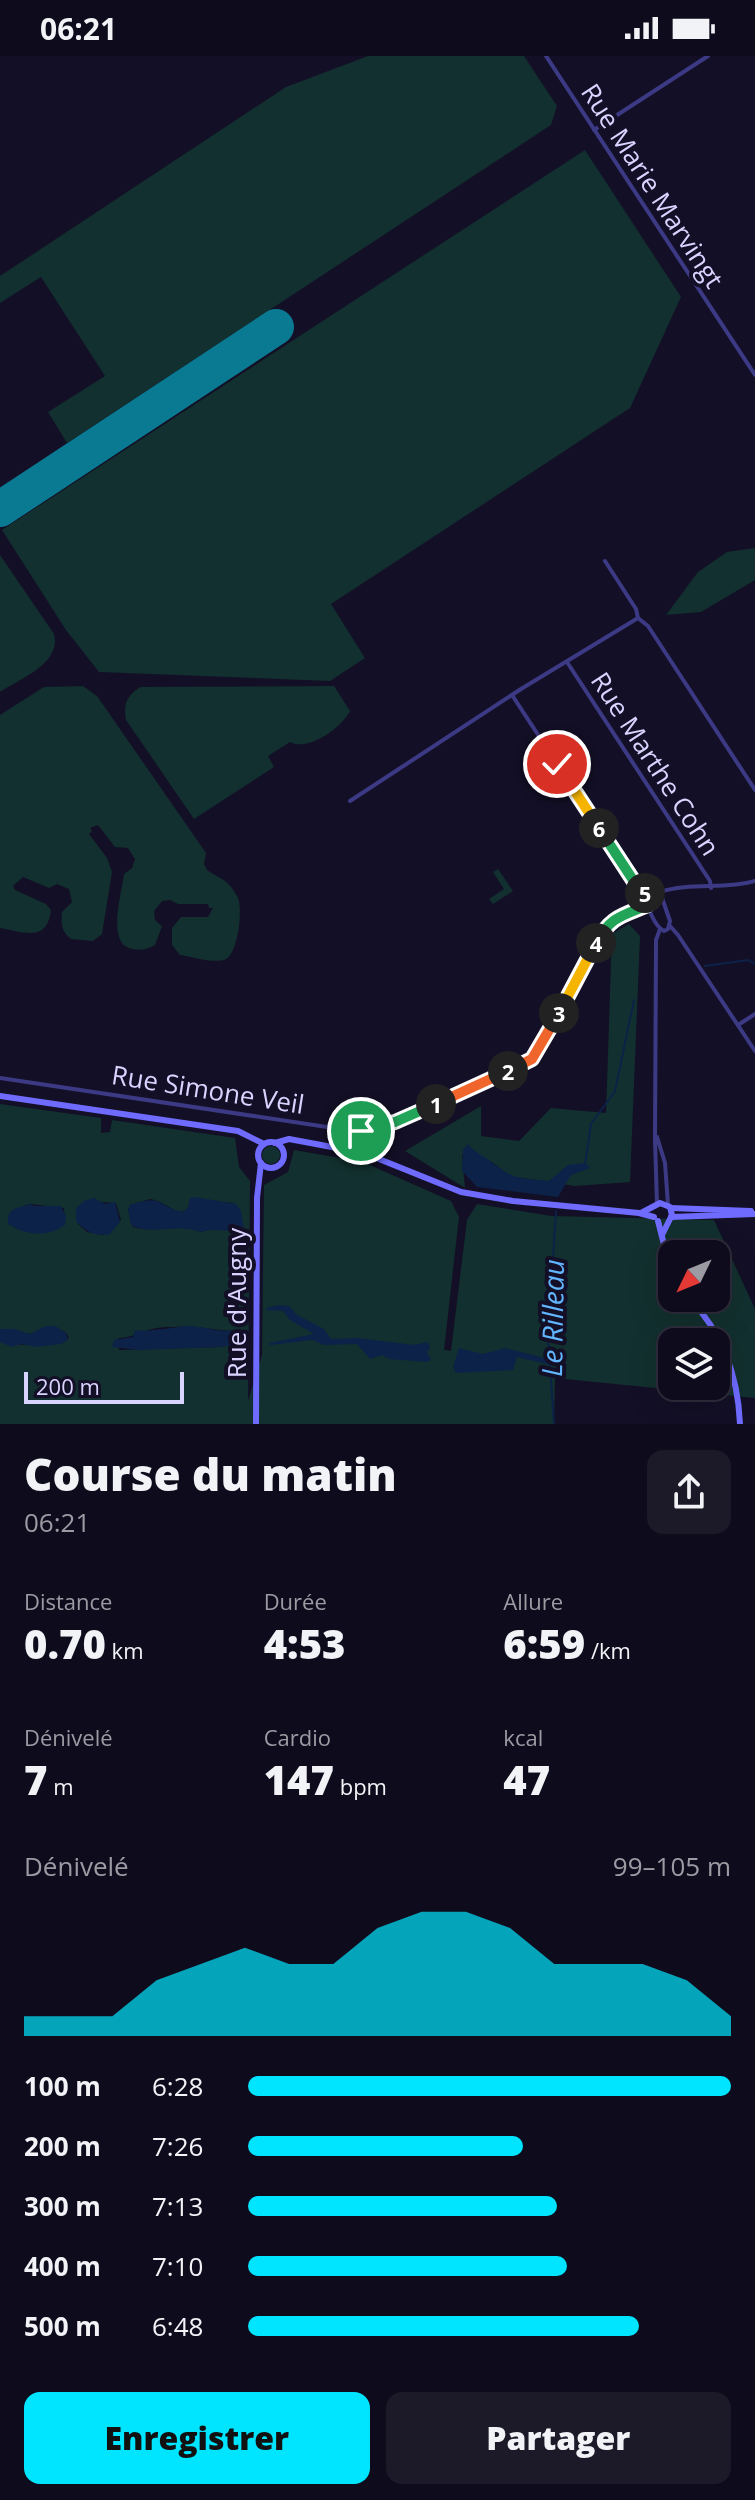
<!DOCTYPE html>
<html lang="fr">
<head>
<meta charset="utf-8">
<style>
  body { margin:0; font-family:"Open Sans",sans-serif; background:#1c1929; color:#f1f3f6; height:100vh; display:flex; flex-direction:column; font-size:30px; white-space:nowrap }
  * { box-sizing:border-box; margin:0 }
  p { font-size:26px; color:#9b9ba3 }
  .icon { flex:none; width:44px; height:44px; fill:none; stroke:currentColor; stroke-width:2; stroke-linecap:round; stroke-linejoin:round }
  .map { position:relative; height:1368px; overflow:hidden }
  .panel { display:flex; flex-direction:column; background:#0e0b1c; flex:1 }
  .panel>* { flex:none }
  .needle { width:52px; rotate:227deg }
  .tools { position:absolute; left:658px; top:1184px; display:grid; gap:16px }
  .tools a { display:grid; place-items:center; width:72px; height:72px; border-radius:16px; background:#0e0b1c; box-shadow:0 8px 32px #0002,0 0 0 2px #2e2b3b; font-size:40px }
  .scale { position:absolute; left:24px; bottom:20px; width:160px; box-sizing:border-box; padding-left:8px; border:4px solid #d9d4ff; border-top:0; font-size:22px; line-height:28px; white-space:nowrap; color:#d9d4ff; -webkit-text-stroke:6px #130f26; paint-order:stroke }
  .pin { position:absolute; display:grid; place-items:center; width:68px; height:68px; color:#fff; margin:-34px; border:4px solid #fff; border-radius:50%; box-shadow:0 2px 8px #0007 }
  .km { position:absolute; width:40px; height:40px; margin:-20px; border-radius:50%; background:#222; color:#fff; font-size:22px; line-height:40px; text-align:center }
  .round { display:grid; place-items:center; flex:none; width:84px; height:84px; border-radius:16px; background:#1c1929 }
  .head { display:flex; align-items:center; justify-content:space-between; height:136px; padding:0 24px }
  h1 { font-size:44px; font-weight:800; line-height:60px }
  .stats { display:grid; grid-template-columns:repeat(3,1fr); gap:12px; height:136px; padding:8px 24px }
  .stats div { display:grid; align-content:center }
  .stats b { font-size:40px; font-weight:800 }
  .stats small { font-size:22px; font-weight:400 }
  .stats p { font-size:22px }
  .chart { height:224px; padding:16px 24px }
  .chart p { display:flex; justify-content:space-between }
  .chart svg { width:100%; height:144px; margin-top:8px; fill:#00e5ff; opacity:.7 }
  .button { display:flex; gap:16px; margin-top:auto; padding:16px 24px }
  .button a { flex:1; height:92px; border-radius:16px; background:#00e5ff; color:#111; font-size:32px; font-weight:800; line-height:92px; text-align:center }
  .button a+a { background:#1c1929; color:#f1f3f6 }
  ul { padding:0 24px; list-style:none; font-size:26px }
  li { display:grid; grid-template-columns:128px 96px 1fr; align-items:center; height:60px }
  li i { height:20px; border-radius:10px; background:#00e5ff }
  .status { display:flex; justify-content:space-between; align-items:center; height:56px; padding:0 40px; background:#0e0b1c; direction:ltr }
  .status svg { height:22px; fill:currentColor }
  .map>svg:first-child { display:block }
  .green { fill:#12302f; fill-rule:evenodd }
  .water { fill:#0c2248 }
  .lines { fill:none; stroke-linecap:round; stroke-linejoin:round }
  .stream { stroke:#0c2248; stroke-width:2 }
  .runway { stroke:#0a7a92; stroke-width:36 }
  .street { stroke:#3d3a85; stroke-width:4 }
  .secondary { stroke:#6f6bff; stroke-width:6 }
  .split-1-casing { stroke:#fff; stroke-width:16 }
  .split-2-casing { stroke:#fff; stroke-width:16 }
  .split-3-casing { stroke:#fff; stroke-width:16 }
  .split-4-casing { stroke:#fff; stroke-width:16 }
  .split-5-casing { stroke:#fff; stroke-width:16 }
  .split-6-casing { stroke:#fff; stroke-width:16 }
  .split-7-casing { stroke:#fff; stroke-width:16 }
  .split-1 { stroke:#22a559; stroke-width:10 }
  .split-2 { stroke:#f0652b; stroke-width:10 }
  .split-3 { stroke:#f0652b; stroke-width:10 }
  .split-4 { stroke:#f5b400; stroke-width:10 }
  .split-5 { stroke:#22a559; stroke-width:10 }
  .split-6 { stroke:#22a559; stroke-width:10 }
  .split-7 { stroke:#f5b400; stroke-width:10 }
  .labels { text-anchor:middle; stroke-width:8; stroke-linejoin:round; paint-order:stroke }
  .street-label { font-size:26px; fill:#d9d4ff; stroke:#130f26 }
  .water-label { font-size:28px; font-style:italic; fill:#62b6ff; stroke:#130f26 }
</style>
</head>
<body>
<div class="status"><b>06:21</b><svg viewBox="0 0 49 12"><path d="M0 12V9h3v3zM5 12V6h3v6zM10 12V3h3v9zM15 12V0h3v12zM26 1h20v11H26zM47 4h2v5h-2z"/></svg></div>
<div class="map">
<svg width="755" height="1368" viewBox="0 0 755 1368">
  <rect width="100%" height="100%" fill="#130f26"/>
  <g class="green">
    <path d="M368,0H524L557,50L551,69L67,387L48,356L105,320L41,221L0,247V220L286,31Z"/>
    <path d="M585,94L681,241L630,352L331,548L365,602L330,625L99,616L66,574L2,474Z"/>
    <path d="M755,492V524L701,556L666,559L698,516L727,496Z"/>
    <path d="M0,499L54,578C62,607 20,623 0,636Z"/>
    <path d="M83,630L97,640L206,797L204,808L207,814C221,824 228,822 238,842C243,854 238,900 224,904C211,907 193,901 180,899L172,889V872L181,861H208L213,852H209L208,848H178L170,844L162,845L154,855L155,864L162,870L155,889C146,894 139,895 129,892C107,884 122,836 124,818L132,812L135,803L128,792L115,791L98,769L90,772L92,775L89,778L107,802L112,816L102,878L93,885L71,883C61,875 61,867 62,856L72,846L69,833L57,828L49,832L23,821L13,830L15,834L46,848L51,854C47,887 24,876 0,872V659L44,631Z"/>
    <path d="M334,630L350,655C342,672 307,696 290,686L268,700L274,711L194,763L126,664C123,648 127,640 140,631Z"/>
    <path d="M498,813L513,835L493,848L489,843L504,833L493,816Z"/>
    <path d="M629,868L640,880L630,1126L575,1130L510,1120L492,1106L479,1101L471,1092L462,1099L465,1132L405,1095L481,1050V1080L519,1085L551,1052L606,1057L612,878Z"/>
    <path d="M0,1048L101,1062V1077L110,1076L112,1064L235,1082L239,1111L250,1125L248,1345L262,1299L264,1129L288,1116L294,1094L363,1106L451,1145L459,1161L444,1294L451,1295L467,1164L477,1148L552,1160L714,1164L755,1253V1342L555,1322L554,1368H0V1286C25,1290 43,1291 69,1282L66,1277L54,1270L30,1278L0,1273ZM150,1143C163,1145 170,1154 182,1156L188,1152L190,1143L233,1147L242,1161V1168C228,1173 215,1171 201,1176C180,1166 154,1178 133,1171L128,1154L130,1149ZM99,1146L116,1147L121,1164L103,1179L87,1176L78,1168ZM30,1148L64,1152L65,1167L23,1150ZM672,1198H716V1242H672ZM184,1270C202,1270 219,1276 238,1274V1287L220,1291L119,1294L118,1282C133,1282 143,1274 157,1272C165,1270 174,1272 184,1270ZM672,1286H716V1330H672Z"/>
    <circle cx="271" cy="1099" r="9"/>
  </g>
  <g class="water">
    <path d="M468,1088C476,1098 485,1100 494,1108C516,1125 522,1122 549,1125L568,1109L586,1107L590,1112L571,1119L558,1141L477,1131L462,1115L463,1094Z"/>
    <path d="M195,1141L236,1148L241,1155L244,1173C231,1178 216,1171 201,1176C178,1167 152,1180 131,1169L128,1154L130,1149C165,1138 154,1149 182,1156L188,1152L190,1142Z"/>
    <path d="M94,1142L105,1148L115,1146L120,1166L110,1178C96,1181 86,1176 76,1165V1152L84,1145Z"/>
    <path d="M30,1148L34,1150H61L66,1160L65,1169C48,1182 25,1179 8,1168C7,1150 18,1153 30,1148Z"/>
    <path d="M279,1249L289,1250L297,1259L324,1273L331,1283L358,1282L414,1289L428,1286L430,1292L427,1296L431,1304L427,1306L389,1303L382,1299L370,1303L357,1288L323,1289L313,1284L270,1289L269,1287L314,1278L290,1264L283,1255L266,1254V1252Z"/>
    <path d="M46,1270H55L66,1277L68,1284L61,1288L37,1291L21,1288L12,1291L0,1286V1273H15L30,1278Z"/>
    <path d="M184,1270C196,1270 205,1272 216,1274C225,1276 234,1273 242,1276L243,1283L233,1289L220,1291L139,1294L112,1291L114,1284L133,1281L135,1274C146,1276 171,1272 184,1270Z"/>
    <path d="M459,1292L483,1298L505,1292L556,1305L555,1310L517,1301L513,1314L456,1317L453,1311Z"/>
  </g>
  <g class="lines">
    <g class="stream">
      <path d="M705,910L748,904L755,908"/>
      <path d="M585,1109L591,1068L615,1035L634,944"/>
      <path d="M554,1368L548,1281L556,1155"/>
    </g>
    <path class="runway" d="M0,453L276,271"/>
    <g class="street">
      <path d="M546,0L755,319"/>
      <path d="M594,74L708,0"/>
      <path d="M605,505L636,553L638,562L648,570L755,734"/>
      <path d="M567,606L710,825L711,832"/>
      <path d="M512,639L635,827L646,838"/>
      <path d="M350,745L521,633L638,562"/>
      <path d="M652,833L660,836L670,865L668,873L664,875C655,871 645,848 646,838Z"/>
      <path d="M660,836C690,826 724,834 755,825"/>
      <path d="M670,870L678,879L755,995"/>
      <path d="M738,969L755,958"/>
      <path d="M0,1022L347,1074L374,1073L395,1066L532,1003L608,869L618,860L648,849"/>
      <path d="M657,1081L665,1107L668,1149"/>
      <path d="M657,1148L655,1084L656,884L660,873"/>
    </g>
    <g class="secondary">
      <path d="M0,1040L238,1075L264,1088"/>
      <circle cx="271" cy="1099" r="13"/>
      <path d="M275,1087L289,1083L364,1097L461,1136L513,1145L639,1157L654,1161"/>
      <path d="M671,1152L751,1155"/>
      <path d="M641,1157L660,1147L670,1151L672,1159L662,1179"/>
      <path d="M671,1161L755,1158"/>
      <path d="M658,1165L672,1220"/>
      <path d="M689,1242C723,1277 738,1320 740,1368"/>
      <path d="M256,1368L257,1142L261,1107"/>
    </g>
  </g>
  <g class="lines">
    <defs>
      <path id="split-1" d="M361,1075L395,1066L436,1048"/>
      <path id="split-2" d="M436,1048L508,1015"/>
      <path id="split-3" d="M508,1015L532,1003L559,957"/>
      <path id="split-4" d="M559,957L596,887"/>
      <path id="split-5" d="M596,887C611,860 622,860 648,849L645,837"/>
      <path id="split-6" d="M599,772L635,827L645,837"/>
      <path id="split-7" d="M557,708L599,772"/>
    </defs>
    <use href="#split-1" class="split-1-casing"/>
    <use href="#split-2" class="split-2-casing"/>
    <use href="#split-3" class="split-3-casing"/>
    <use href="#split-4" class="split-4-casing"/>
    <use href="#split-5" class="split-5-casing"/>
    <use href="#split-6" class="split-6-casing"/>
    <use href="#split-7" class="split-7-casing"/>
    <use href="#split-1" class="split-1"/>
    <use href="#split-2" class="split-2"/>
    <use href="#split-3" class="split-3"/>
    <use href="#split-4" class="split-4"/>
    <use href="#split-5" class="split-5"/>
    <use href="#split-6" class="split-6"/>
    <use href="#split-7" class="split-7"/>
  </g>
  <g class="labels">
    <g class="street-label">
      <text transform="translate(652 130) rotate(57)" y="9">Rue Marie Marvingt</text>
      <text transform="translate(655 708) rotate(57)" y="9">Rue Marthe Cohn</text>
      <text transform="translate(208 1034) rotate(9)" y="9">Rue Simone Veil</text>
      <text transform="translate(237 1247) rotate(-90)" y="9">Rue d'Augny</text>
    </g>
    <g class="water-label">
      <text transform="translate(553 1262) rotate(-89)" y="10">Le Rilleau</text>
    </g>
  </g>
</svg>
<div class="tools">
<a><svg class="needle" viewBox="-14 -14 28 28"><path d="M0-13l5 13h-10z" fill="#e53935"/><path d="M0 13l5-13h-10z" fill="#9b9ba3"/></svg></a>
<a><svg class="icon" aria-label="layers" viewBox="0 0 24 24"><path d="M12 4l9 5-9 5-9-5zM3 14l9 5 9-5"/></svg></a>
</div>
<div class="scale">200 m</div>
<div class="pin" style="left:361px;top:1075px;background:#1e9e55"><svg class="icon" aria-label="arrive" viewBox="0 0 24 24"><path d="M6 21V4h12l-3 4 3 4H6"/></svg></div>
<div class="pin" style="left:557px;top:708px;background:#d93025"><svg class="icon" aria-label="check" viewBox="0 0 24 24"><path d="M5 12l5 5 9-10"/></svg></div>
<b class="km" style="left:436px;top:1048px">1</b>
<b class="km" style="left:508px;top:1015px">2</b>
<b class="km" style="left:559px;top:957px">3</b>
<b class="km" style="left:596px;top:887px">4</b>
<b class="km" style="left:645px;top:837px">5</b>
<b class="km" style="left:599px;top:772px">6</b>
</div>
<section class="panel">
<div class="head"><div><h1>Course du matin</h1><p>06:21</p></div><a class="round"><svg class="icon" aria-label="share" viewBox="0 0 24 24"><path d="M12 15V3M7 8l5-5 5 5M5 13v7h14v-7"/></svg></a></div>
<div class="stats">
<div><p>Distance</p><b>0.70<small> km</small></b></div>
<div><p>Durée</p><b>4:53</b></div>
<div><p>Allure</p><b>6:59<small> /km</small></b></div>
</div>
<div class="stats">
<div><p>Dénivelé</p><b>7<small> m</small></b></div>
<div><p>Cardio</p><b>147<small> bpm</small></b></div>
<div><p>kcal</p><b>47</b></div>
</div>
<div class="chart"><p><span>Dénivelé</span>99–105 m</p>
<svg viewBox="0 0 160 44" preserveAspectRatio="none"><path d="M0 44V38L10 38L20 38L30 27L40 22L50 17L60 22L70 22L80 11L90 6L100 6L110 11L120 22L130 22L140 22L150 27L160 38V44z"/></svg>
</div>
<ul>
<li><b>100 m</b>6:28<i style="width:100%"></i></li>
<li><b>200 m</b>7:26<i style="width:57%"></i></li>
<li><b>300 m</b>7:13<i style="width:64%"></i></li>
<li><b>400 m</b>7:10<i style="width:66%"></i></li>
<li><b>500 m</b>6:48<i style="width:81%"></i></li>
</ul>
<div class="button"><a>Enregistrer</a><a>Partager</a></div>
</section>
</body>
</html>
